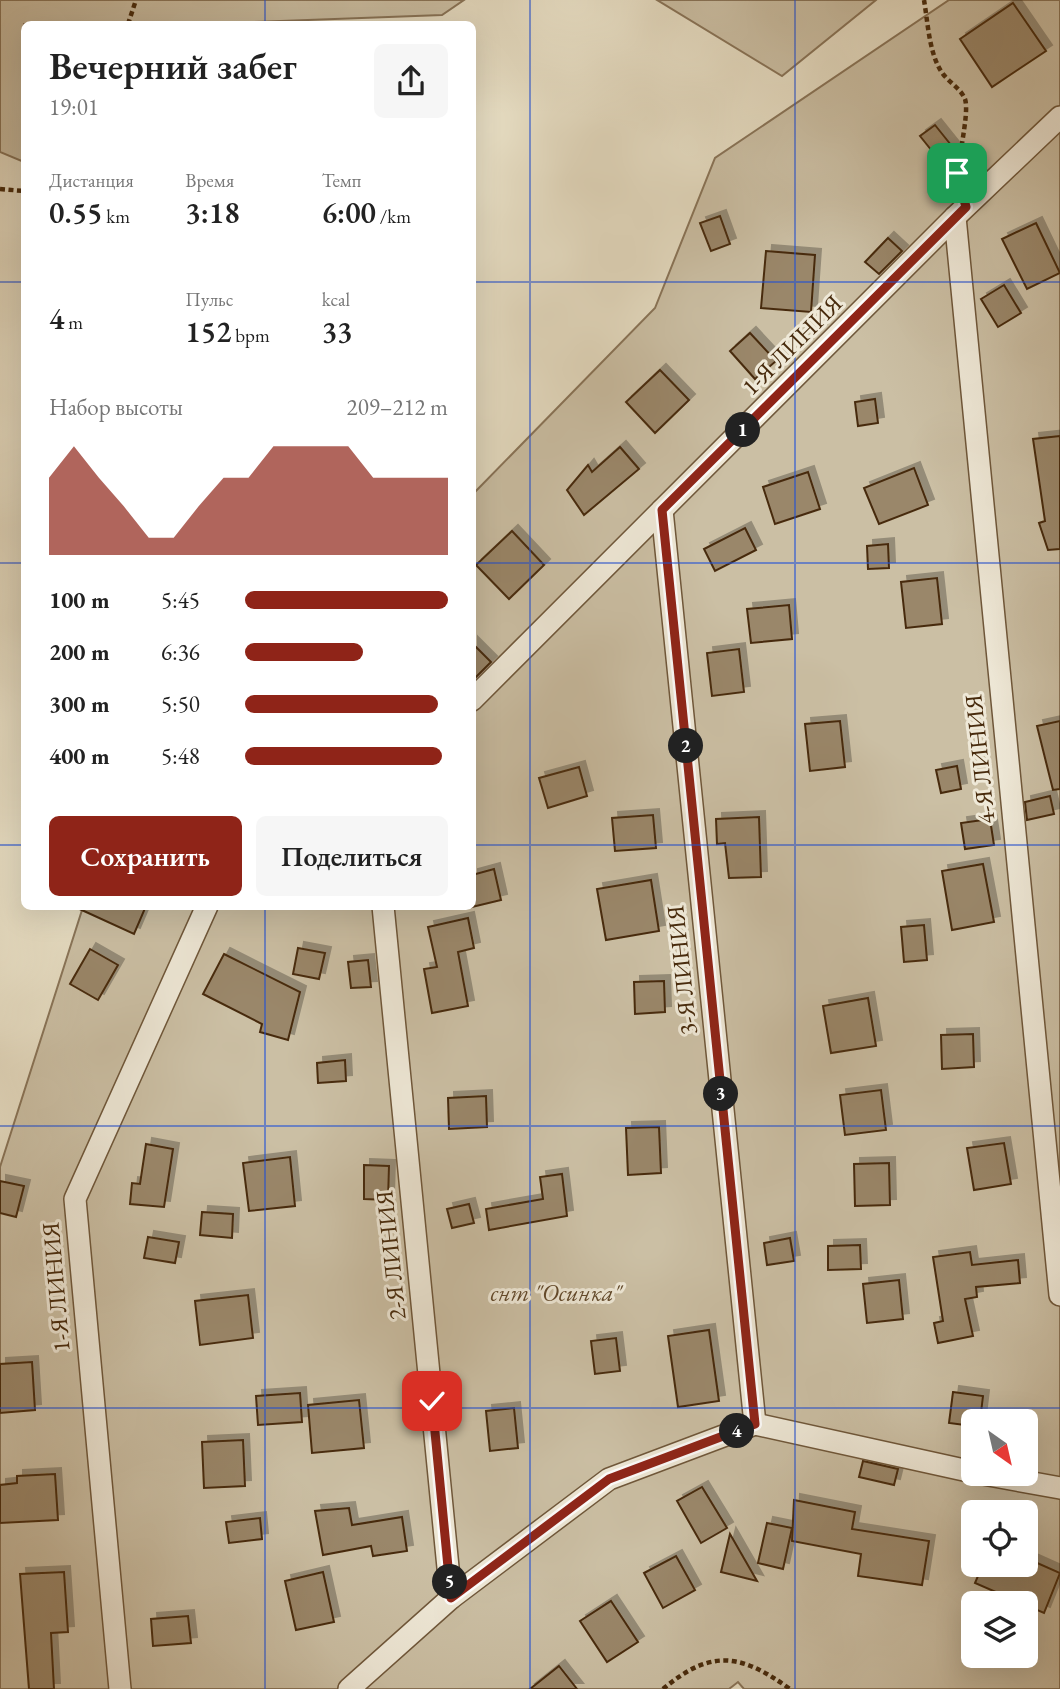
<!DOCTYPE html>
<html lang="ru">
<head>
<meta charset="utf-8">
<style>
  body { margin:0; font-family:"EB Garamond",serif; background:#f6f6f6; color:#222; height:100vh; display:flex; flex-direction:column; font-size:26px; white-space:nowrap }
  * { box-sizing:border-box; margin:0 }
  p { font-size:23px; color:#767676 }
  .icon { flex:none; width:38px; height:38px; fill:none; stroke:currentColor; stroke-width:2; stroke-linecap:round; stroke-linejoin:round }
  .map { position:relative; flex:1; overflow:hidden }
  .side { position:absolute; left:21px; top:21px; width:455px; height:889px; display:flex; flex-direction:column; background:#fff; border-radius:10px; box-shadow:0 7px 28px #0002 }
  .side>* { flex:none }
  .needle { width:46px; rotate:146deg }
  .tools { position:absolute; left:961px; top:1409px; display:grid; gap:14px }
  .tools a { display:grid; place-items:center; width:77px; height:77px; border-radius:10px; background:#fff; box-shadow:0 7px 28px #0002; font-size:35px }
  .pin { position:absolute; display:grid; place-items:center; width:60px; height:60px; color:#fff; margin:-30px; border-radius:14px; box-shadow:0 4px 10px #0006 }
  .km { position:absolute; width:35px; height:35px; margin:-18px; border-radius:50%; background:#222; color:#fff; font-size:19px; line-height:35px; text-align:center }
  .round { display:grid; place-items:center; flex:none; width:74px; height:74px; border-radius:10px; background:#f6f6f6 }
  .summary { display:flex; align-items:center; justify-content:space-between; height:119px; padding:0 28px }
  h1 { font-size:38px; font-weight:600; line-height:52px }
  .figures { display:grid; grid-template-columns:repeat(3,1fr); gap:10px; height:119px; padding:7px 28px }
  .figures div { display:grid; align-content:center }
  .figures b { font-size:30px; font-weight:600 }
  .figures small { font-size:19px; font-weight:400 }
  .figures p { font-size:19px }
  .chart { height:196px; padding:14px 28px }
  .chart p { display:flex; justify-content:space-between }
  .chart svg { width:100%; height:126px; margin-top:7px; fill:#8f2418; opacity:.7 }
  .action { display:flex; gap:14px; margin-top:auto; padding:14px 28px }
  .action a { flex:1; height:80px; border-radius:10px; background:#8f2418; color:#fff; font-size:28px; font-weight:600; line-height:80px; text-align:center }
  .action a+a { background:#f6f6f6; color:#222 }
  ul { padding:0 28px; list-style:none; font-size:23px }
  li { display:grid; grid-template-columns:112px 84px 1fr; align-items:center; height:52px }
  li i { height:18px; border-radius:9px; background:#8f2418 }
  .map>svg:first-child { display:block }
  .green { fill:#cbbfa4; stroke:#897458; stroke-width:2; fill-rule:evenodd }
  .building { fill:#9a876b; stroke:#472a0c; stroke-width:2; filter:url(#shadow) }
  .lines { fill:none; stroke-linecap:round; stroke-linejoin:round }
  .street-casing { stroke:#6f573a; stroke-width:24 }
  .path { stroke:#472a0c; stroke-width:4.5; stroke-dasharray:5 3.5; stroke-linecap:butt }
  .street { stroke:#efe9d8; stroke-width:21 }
  .route-casing { stroke:#fff; stroke-width:14 }
  .route { stroke:#8f2418; stroke-width:9 }
  .grid { fill:none; stroke:#1d4ed8; stroke-width:2; stroke-opacity:0.55 }
  .labels { text-anchor:middle; stroke-width:6; stroke-linejoin:round; paint-order:stroke }
  .street-label { font-size:24px; fill:#472a0c; stroke:#efe9d8 }
  .park-label { font-size:24px; font-style:italic; fill:#61482a; stroke:#efe9d8 }
</style>
</head>
<body>
<div class="map">
<svg width="1060" height="1689" viewBox="0 0 1060 1689">
  <defs>
    <filter id="shadow"><feDropShadow dx="6" dy="-6" stdDeviation="0" flood-color="#0004"/></filter>
  </defs>
  <rect width="100%" height="100%" fill="#e6ddc3"/>
  <filter id="stains"><feTurbulence type="fractalNoise" baseFrequency=".00286" numOctaves="4"/><feColorMatrix values="0 0 0 0 .2 0 0 0 0 .09 0 0 0 0 .02 0 0 0 .5 -.17"/></filter>
  <radialGradient id="worn" r=".72"><stop offset=".6" stop-color="#630" stop-opacity="0"/><stop offset="1" stop-color="#630" stop-opacity=".3"/></radialGradient>
  <g class="green">
    <path d="M0,0H464L442,15L202,24H24V162L0,152Z"/>
    <path d="M657,0H876L782,76Z"/>
    <path d="M949,0H1060V1689H744L738,1682L729,1689H0V1167L83,907L472,906L473,494L655,308L715,158ZM973,1421H1026V1474H973ZM973,1512H1026V1564H973ZM973,1603H1026V1656H973Z"/>
  </g>
  <g class="building">
    <path d="M1013,3L1046,51L992,87L960,39Z"/>
    <path d="M935,125L955,150L940,161L920,136Z"/>
    <path d="M720,216L730,244L711,251L700,223Z"/>
    <path d="M1036,223L1060,273L1027,289L1002,239Z"/>
    <path d="M888,238L902,251L879,274L865,262Z"/>
    <path d="M766,251L815,255L811,312L761,308Z"/>
    <path d="M1004,285L1021,313L998,327L981,299Z"/>
    <path d="M750,333L776,361L755,379L730,351Z"/>
    <path d="M660,370L689,400L655,433L626,402Z"/>
    <path d="M875,399L878,423L858,426L855,402Z"/>
    <path d="M1060,436V549L1048,550L1039,523L1045,521L1033,439Z"/>
    <path d="M620,447L639,469L584,515L567,490L588,465L592,472Z"/>
    <path d="M914,468L928,505L879,524L864,488Z"/>
    <path d="M808,472L820,509L775,524L763,487Z"/>
    <path d="M745,528L756,550L715,571L704,549Z"/>
    <path d="M512,531L544,565L509,599L476,565Z"/>
    <path d="M888,544L889,568L868,569L867,546Z"/>
    <path d="M937,578L942,624L906,628L901,582Z"/>
    <path d="M789,605L792,639L751,643L747,609Z"/>
    <path d="M472,643L491,662L472,681Z"/>
    <path d="M739,649L744,692L712,696L707,653Z"/>
    <path d="M840,721L845,767L810,771L805,724Z"/>
    <path d="M1060,721V789L1053,790L1037,726Z"/>
    <path d="M957,766L961,789L941,793L936,770Z"/>
    <path d="M579,767L587,796L548,808L539,778Z"/>
    <path d="M1050,796L1054,814L1027,820L1025,802Z"/>
    <path d="M653,815L656,848L615,851L612,818Z"/>
    <path d="M759,817L761,877L729,878L725,843L717,844L716,819Z"/>
    <path d="M990,819L994,845L965,849L961,823Z"/>
    <path d="M983,864L994,922L952,930L942,871Z"/>
    <path d="M494,869L501,900L472,907V875Z"/>
    <path d="M651,880L659,931L606,940L597,889Z"/>
    <path d="M73,906H146L134,934Z"/>
    <path d="M468,918L474,948L458,952L468,1006L432,1013L424,969L437,967L428,927Z"/>
    <path d="M924,925L927,960L904,962L901,927Z"/>
    <path d="M298,948L325,953L319,979L293,974Z"/>
    <path d="M90,949L118,965L98,1000L70,984Z"/>
    <path d="M224,954L300,992L288,1040L260,1032L262,1024L203,994Z"/>
    <path d="M368,960L371,987L351,988L348,962Z"/>
    <path d="M664,981L665,1012L635,1014L634,982Z"/>
    <path d="M868,998L876,1046L831,1053L823,1006Z"/>
    <path d="M973,1034L974,1067L942,1069L941,1035Z"/>
    <path d="M345,1060L346,1081L318,1083L317,1063Z"/>
    <path d="M881,1090L886,1130L845,1135L840,1095Z"/>
    <path d="M486,1096L487,1127L449,1129L448,1098Z"/>
    <path d="M659,1127L661,1173L628,1175L626,1128Z"/>
    <path d="M1004,1143L1011,1184L974,1190L967,1148Z"/>
    <path d="M146,1144L173,1149L164,1207L130,1204L132,1183L140,1184Z"/>
    <path d="M290,1157L295,1206L249,1211L243,1163Z"/>
    <path d="M889,1163L890,1205L855,1206L854,1164Z"/>
    <path d="M364,1165L389,1166L388,1200L364,1199Z"/>
    <path d="M562,1174L567,1216L489,1230L486,1209L543,1199L540,1177Z"/>
    <path d="M0,1181L24,1186L16,1217L0,1213Z"/>
    <path d="M469,1204L474,1223L452,1228L447,1209Z"/>
    <path d="M202,1212L233,1214L232,1238L200,1235Z"/>
    <path d="M148,1237L179,1242L175,1263L144,1258Z"/>
    <path d="M790,1238L794,1261L767,1265L764,1243Z"/>
    <path d="M860,1245L861,1269L828,1270V1246Z"/>
    <path d="M970,1252L972,1265L1018,1260L1020,1283L976,1287L977,1297L965,1299L973,1336L938,1343L934,1323L943,1321L933,1257Z"/>
    <path d="M899,1280L903,1319L867,1323L863,1284Z"/>
    <path d="M248,1295L253,1338L200,1345L195,1301Z"/>
    <path d="M709,1330L719,1401L678,1407L668,1336Z"/>
    <path d="M616,1338L620,1371L595,1374L591,1341Z"/>
    <path d="M32,1362L35,1410L0,1413V1364Z"/>
    <path d="M953,1392L983,1396L980,1421H973V1426L949,1423Z"/>
    <path d="M300,1393L302,1422L258,1425L256,1396Z"/>
    <path d="M359,1400L364,1448L312,1453L308,1405Z"/>
    <path d="M514,1408L518,1448L490,1451L486,1411Z"/>
    <path d="M243,1440L245,1486L204,1488L202,1442Z"/>
    <path d="M863,1461L898,1469L894,1485L859,1477Z"/>
    <path d="M55,1474L58,1520L0,1523V1485L17,1483V1476Z"/>
    <path d="M702,1487L727,1528L701,1543L677,1501Z"/>
    <path d="M794,1500L855,1512L852,1529L929,1541L922,1585L858,1576L861,1554L792,1541Z"/>
    <path d="M349,1508L352,1525L402,1517L407,1551L373,1556L371,1546L323,1555L315,1511Z"/>
    <path d="M260,1518L262,1539L229,1543L226,1522Z"/>
    <path d="M767,1523L792,1528L783,1569L758,1563Z"/>
    <path d="M730,1534L757,1581L721,1572Z"/>
    <path d="M676,1556L695,1590L663,1608L644,1573Z"/>
    <path d="M1026,1558L1060,1573L1044,1613L975,1583L983,1564H1026Z"/>
    <path d="M64,1572L68,1632L51,1633L54,1689H29L20,1574Z"/>
    <path d="M323,1572L334,1622L296,1630L285,1581Z"/>
    <path d="M611,1601L638,1642L607,1662L580,1621Z"/>
    <path d="M188,1616L191,1643L153,1646L151,1619Z"/>
    <path d="M559,1666L577,1689H530Z"/>
  </g>
  <g class="lines">
    <defs>
      <g id="street">
        <path d="M955,217L1060,1295"/>
        <path d="M662,510L755,1424"/>
        <path d="M472,700L955,217L1060,117"/>
        <path d="M383,906L451,1598"/>
        <path d="M983,1474L1060,1488"/>
        <path d="M120,1689L75,1199L207,906"/>
        <path d="M349,1689L451,1598L609,1479L755,1424L973,1472"/>
      </g>
    </defs>
    <use href="#street" class="street-casing"/>
    <g class="path">
      <path d="M924,0C928,23 929,55 943,74C950,83 961,89 965,99C970,115 956,162 958,186"/>
      <path d="M128,24L136,0"/>
      <path d="M0,189L24,191"/>
      <path d="M663,1689C712,1648 741,1654 790,1689"/>
    </g>
    <use href="#street" class="street"/>
  </g>
  <g class="lines">
    <defs>
      <path id="route" d="M432,1401L451,1598L609,1479L755,1424L662,510L966,207L957,173"/>
    </defs>
    <use href="#route" class="route-casing"/>
    <use href="#route" class="route"/>
  </g>
  <path class="grid" d="M265,0V24M530,0V1689M795,0V1689M0,282H24M472,282H1060M0,563H24M472,563H1060M0,845H24M472,845H1060M265,906V1689M0,1126H1060M0,1408H1060"/>
  <g class="labels">
    <g class="street-label">
      <text transform="translate(792 345) rotate(-45)" y="8">1-Я ЛИНИЯ</text>
      <text transform="translate(980 759) rotate(-96)" y="8">4-Я ЛИНИЯ</text>
      <text transform="translate(682 970) rotate(-96)" y="8">3-Я ЛИНИЯ</text>
      <text transform="translate(391 1255) rotate(-96)" y="8">2-Я ЛИНИЯ</text>
      <text transform="translate(56 1287) rotate(-95)" y="8">1-Я ЛИНИЯ</text>
    </g>
    <g class="park-label">
      <text x="556" y="1301">снт "Осинка"</text>
    </g>
  </g>
  <rect width="100%" height="100%" filter="url(#stains)"/>
  <rect width="100%" height="100%" fill="url(#worn)"/>
</svg>
<div class="tools">
<a><svg class="needle" viewBox="-14 -14 28 28"><path d="M0-13l5 13h-10z" fill="#e53935"/><path d="M0 13l5-13h-10z" fill="#767676"/></svg></a>
<a><svg class="icon" aria-label="locate" viewBox="0 0 24 24"><circle cx="12" cy="12" r="6"/><path d="M12 2v4M12 18v4M2 12h4M18 12h4"/></svg></a>
<a><svg class="icon" aria-label="layers" viewBox="0 0 24 24"><path d="M12 4l9 5-9 5-9-5zM3 14l9 5 9-5"/></svg></a>
</div>
<div class="pin" style="left:957px;top:173px;background:#1e9e55"><svg class="icon" aria-label="arrive" viewBox="0 0 24 24"><path d="M6 21V4h12l-3 4 3 4H6"/></svg></div>
<div class="pin" style="left:432px;top:1401px;background:#d93025"><svg class="icon" aria-label="check" viewBox="0 0 24 24"><path d="M5 12l5 5 9-10"/></svg></div>
<b class="km" style="left:743px;top:430px">1</b>
<b class="km" style="left:686px;top:746px">2</b>
<b class="km" style="left:721px;top:1094px">3</b>
<b class="km" style="left:737px;top:1431px">4</b>
<b class="km" style="left:450px;top:1582px">5</b>
<section class="side">
<div class="summary"><div><h1>Вечерний забег</h1><p>19:01</p></div><a class="round"><svg class="icon" aria-label="share" viewBox="0 0 24 24"><path d="M12 15V3M7 8l5-5 5 5M5 13v7h14v-7"/></svg></a></div>
<div class="figures">
<div><p>Дистанция</p><b>0.55<small> km</small></b></div>
<div><p>Время</p><b>3:18</b></div>
<div><p>Темп</p><b>6:00<small> /km</small></b></div>
</div>
<div class="figures">
<div><b>4<small> m</small></b></div>
<div><p>Пульс</p><b>152<small> bpm</small></b></div>
<div><p>kcal</p><b>33</b></div>
</div>
<div class="chart"><p><span>Набор высоты</span>209–212 m</p>
<svg viewBox="0 0 160 44" preserveAspectRatio="none"><path d="M0 44V17L10 6L20 17L30 27L40 38L50 38L60 27L70 17L80 17L90 6L100 6L110 6L120 6L130 17L140 17L150 17L160 17V44z"/></svg>
</div>
<ul>
<li><b>100 m</b>5:45<i style="width:100%"></i></li>
<li><b>200 m</b>6:36<i style="width:58%"></i></li>
<li><b>300 m</b>5:50<i style="width:95%"></i></li>
<li><b>400 m</b>5:48<i style="width:97%"></i></li>
</ul>
<div class="action"><a>Сохранить</a><a>Поделиться</a></div>
</section>
</div>
</body>
</html>
